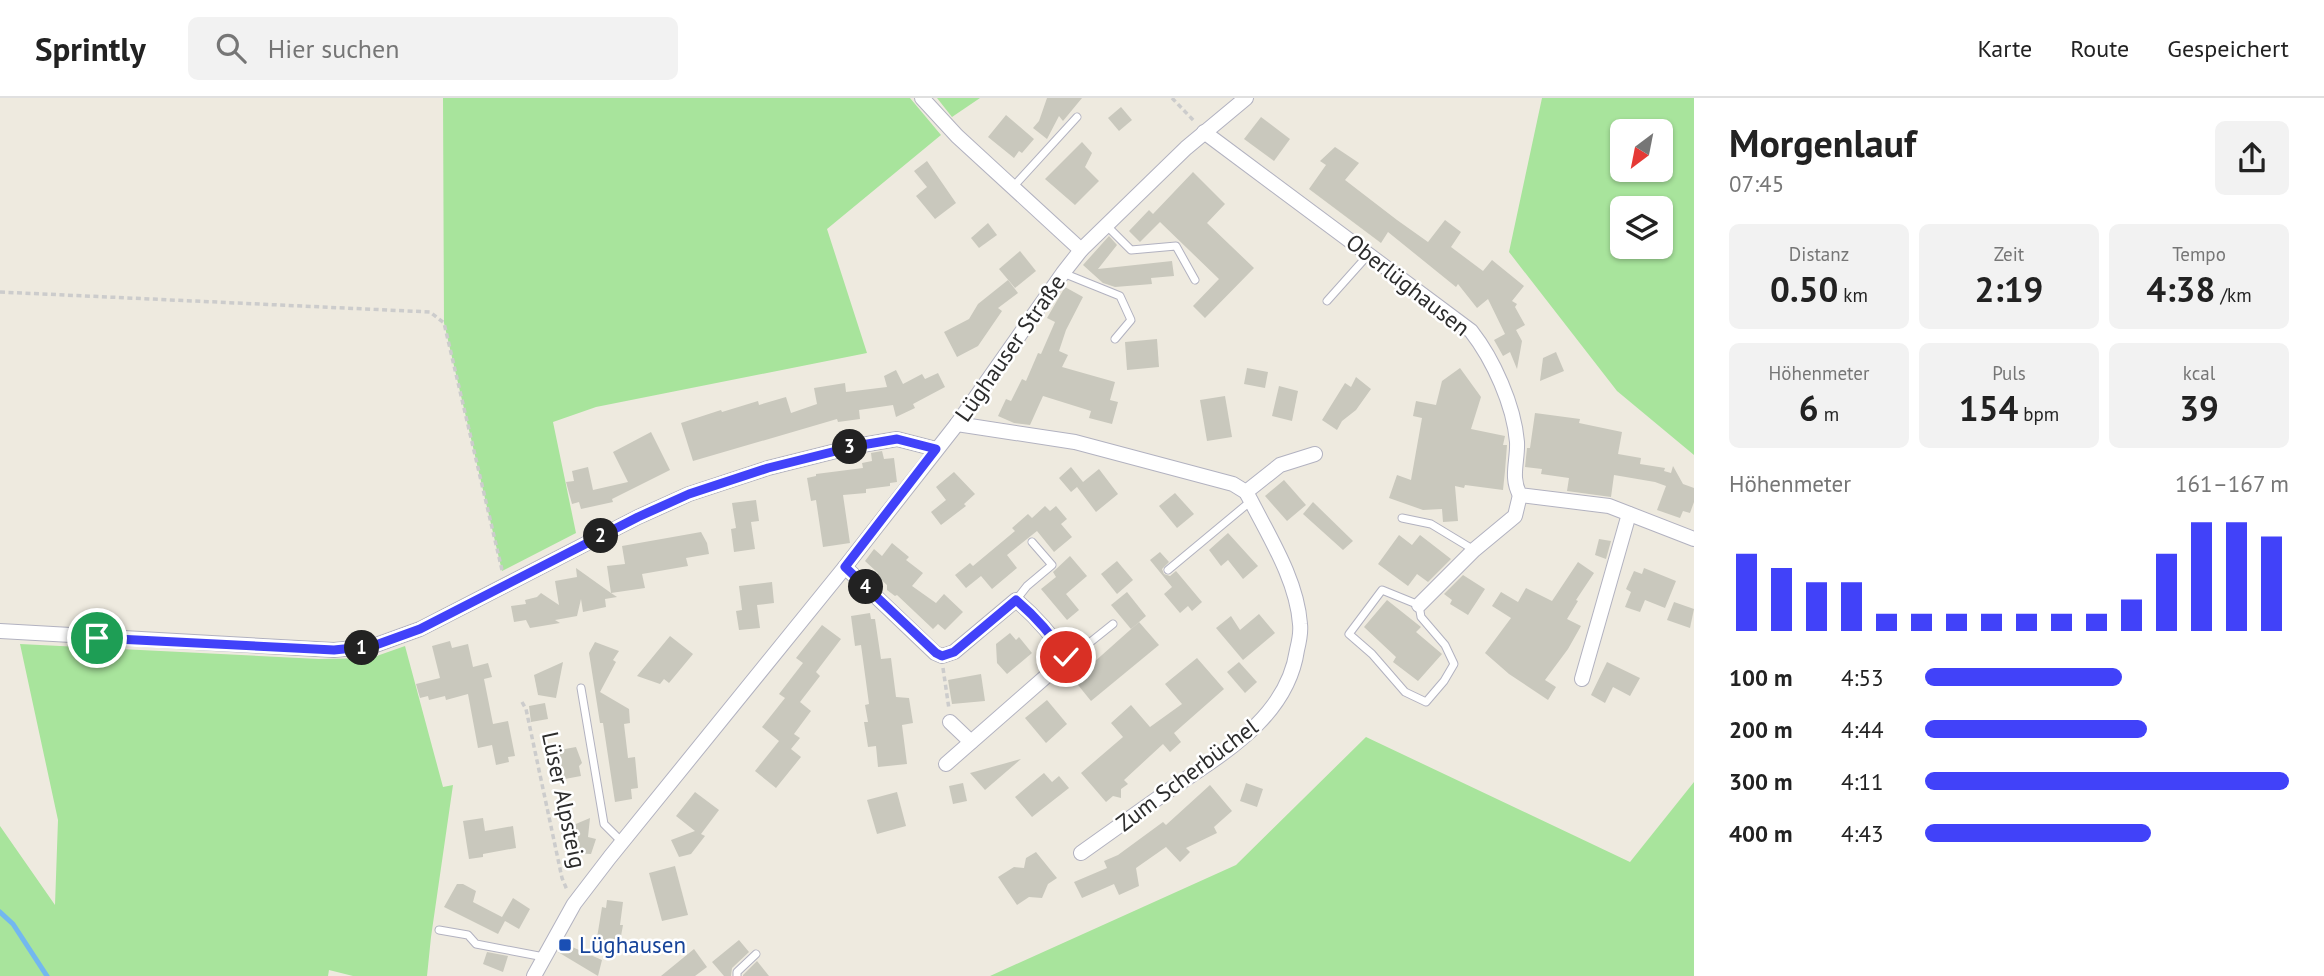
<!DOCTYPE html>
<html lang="de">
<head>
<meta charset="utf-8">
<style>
  body { margin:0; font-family:"PT Sans",sans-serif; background:#f2f2f2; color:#222; height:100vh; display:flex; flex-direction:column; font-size:26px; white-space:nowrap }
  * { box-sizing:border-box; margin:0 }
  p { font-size:23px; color:#767676 }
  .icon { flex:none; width:38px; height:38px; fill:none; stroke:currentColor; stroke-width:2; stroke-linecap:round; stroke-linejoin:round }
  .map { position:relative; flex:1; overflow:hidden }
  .side { display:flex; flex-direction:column; background:#fff; width:630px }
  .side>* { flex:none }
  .needle { width:46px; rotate:212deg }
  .controls { position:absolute; left:1610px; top:21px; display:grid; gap:14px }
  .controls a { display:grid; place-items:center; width:63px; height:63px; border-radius:10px; background:#fff; box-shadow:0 2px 5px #0004; font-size:35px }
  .pin { position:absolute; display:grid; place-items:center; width:60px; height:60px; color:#fff; margin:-30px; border:4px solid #fff; border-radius:50%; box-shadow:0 2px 7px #0007 }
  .km { position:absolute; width:35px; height:35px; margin:-18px; border-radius:50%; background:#222; color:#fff; font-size:19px; line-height:35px; text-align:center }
  .round { display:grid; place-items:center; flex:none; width:74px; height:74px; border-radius:10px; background:#f2f2f2 }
  .summary { display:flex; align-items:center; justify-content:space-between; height:119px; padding:0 35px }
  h1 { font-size:38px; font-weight:700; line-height:52px }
  .metrics { display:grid; grid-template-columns:repeat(3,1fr); gap:10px; height:119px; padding:7px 35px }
  .metrics div { display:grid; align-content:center; border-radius:10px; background:#f2f2f2; text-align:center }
  .metrics b { font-size:35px; font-weight:700 }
  .metrics small { font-size:19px; font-weight:400 }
  .metrics p { font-size:19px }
  .chart { height:196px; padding:14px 35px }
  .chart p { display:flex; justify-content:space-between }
  .chart svg { width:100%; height:126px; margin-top:7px; stroke:#4142f9; stroke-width:6 }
  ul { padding:0 35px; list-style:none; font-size:23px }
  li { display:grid; grid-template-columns:112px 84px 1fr; align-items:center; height:52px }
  li i { height:18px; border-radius:9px; background:#4142f9 }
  header { display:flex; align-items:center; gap:42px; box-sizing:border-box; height:98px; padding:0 35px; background:#fff; border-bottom:2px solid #e0e0e0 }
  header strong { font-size:33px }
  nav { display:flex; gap:38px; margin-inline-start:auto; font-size:24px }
  .search { width:490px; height:63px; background:#f2f2f2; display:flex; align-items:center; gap:18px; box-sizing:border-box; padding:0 24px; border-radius:10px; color:#767676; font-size:26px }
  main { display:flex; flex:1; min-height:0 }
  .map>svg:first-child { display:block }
  .green { fill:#a8e49c; fill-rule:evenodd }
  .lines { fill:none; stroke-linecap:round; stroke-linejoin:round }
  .stream { stroke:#73b8ef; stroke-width:5 }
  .building { fill:#c9c8bd }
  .lane-casing { stroke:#b2b2c0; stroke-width:9 }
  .street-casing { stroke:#b2b2c0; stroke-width:16 }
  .path { stroke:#ccc; stroke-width:3.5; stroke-dasharray:5 3.5; stroke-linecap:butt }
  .lane { stroke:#fff; stroke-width:7 }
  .street { stroke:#fff; stroke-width:14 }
  .route-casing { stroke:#fff; stroke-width:14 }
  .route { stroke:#4142f9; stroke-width:9 }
  .transit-dot { fill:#1a4fb4; stroke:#fff; stroke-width:2.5 }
  .labels { text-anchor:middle; stroke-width:5; stroke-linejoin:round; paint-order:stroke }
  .street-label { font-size:23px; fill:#2c2c2c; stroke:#fff }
  .transit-label { font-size:23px; fill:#164399; stroke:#fff; text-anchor:start }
</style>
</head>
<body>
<header>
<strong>Sprintly</strong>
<div class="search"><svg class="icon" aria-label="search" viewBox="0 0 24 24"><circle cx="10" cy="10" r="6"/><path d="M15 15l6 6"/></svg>Hier suchen</div>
<nav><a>Karte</a><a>Route</a><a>Gespeichert</a></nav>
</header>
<main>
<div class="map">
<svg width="1694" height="878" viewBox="0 0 1694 878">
  <rect width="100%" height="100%" fill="#eeeadf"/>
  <g class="green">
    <path d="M443,0H910L941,37L827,131L867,255L596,309L553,324L576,435L502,473L444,225Z"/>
    <path d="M937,0H980L952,19Z"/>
    <path d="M1542,0H1694V357L1617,293L1509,154ZM1622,33H1661V72H1622ZM1622,110H1661V149H1622Z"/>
    <path d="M20,546L319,561L371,560L405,548L443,689L453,687L431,839L427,878H353L329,872L328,878H0V728L55,807L58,722Z"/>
    <path d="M1366,639L1630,764L1694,684V878H990L1236,767Z"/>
  </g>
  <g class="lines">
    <path class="stream" d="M0,814L13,826L47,878"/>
  </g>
  <g class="building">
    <path d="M1047,0H1082L1063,23L1059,18L1047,41L1033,30L1039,23Z"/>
    <path d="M1121,9L1132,22L1119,33L1108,20Z"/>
    <path d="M1006,17L1034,41L1022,55L1019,53L1014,60L988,39Z"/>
    <path d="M1261,19L1290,41L1274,63L1244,41Z"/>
    <path d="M1082,44L1092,55L1085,69L1099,83L1075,107L1045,81Z"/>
    <path d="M1335,49L1359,65L1345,82L1397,122L1428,144L1445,122L1461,134L1451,149L1483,173L1492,162L1524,188L1512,203L1517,206L1515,209L1525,227L1516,232L1522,243L1517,271L1510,254L1503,258L1494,242L1505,236L1488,201L1477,210L1458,186L1456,189L1388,134L1381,145L1309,91L1326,67L1320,63Z"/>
    <path d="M927,63L956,105L935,121L916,98L927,89L914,73Z"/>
    <path d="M1193,74L1225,106L1207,125L1254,170L1205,220L1193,208L1219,181L1160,124L1140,144L1129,133L1149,112L1153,116Z"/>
    <path d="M988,125L997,137L979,150L971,140Z"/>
    <path d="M1109,138L1117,147L1098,171L1172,163L1174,178L1151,180L1152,186L1115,189L1103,185L1083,167Z"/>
    <path d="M1020,153L1036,173L1015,190L999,171Z"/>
    <path d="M1008,182L1018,195L998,210L1002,213L978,248L957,259L944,234L969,221L978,206Z"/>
    <path d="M1065,189L1083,199L1066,232L1059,253L1068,257L1062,269L1115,284L1110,302L1118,304L1112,326L1089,320L1091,313L1043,298L1030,327L1014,325L998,318L1006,301L1011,303L1022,281L1026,283L1038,255L1041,256L1055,224L1047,220Z"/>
    <path d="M1157,241L1159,269L1127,272L1125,244Z"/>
    <path d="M1556,254L1564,273L1540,283L1543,260Z"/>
    <path d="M1247,270L1268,274L1265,290L1244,286Z"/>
    <path d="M1460,270L1481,299L1471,331L1505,338L1503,347H1507L1505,373L1503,392L1465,387L1464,390L1455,388L1458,423L1443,424L1442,411L1423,412L1389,400L1397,377L1411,382L1422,320L1413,318L1416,303L1436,307L1442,283Z"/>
    <path d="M896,272L903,286L922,276L925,281L938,275L945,289L913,306L915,310L896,319L893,307L859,312L860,321L838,324L837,321L693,363L681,325L721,312L722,314L758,303L759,307L786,299L791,315L817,306L814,290L845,285L846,294L887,289L884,278Z"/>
    <path d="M1356,279L1371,291L1356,312L1342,323L1337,332L1322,322L1345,285L1351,289Z"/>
    <path d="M1279,288L1298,293L1292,323L1272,318Z"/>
    <path d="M1225,298L1232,339L1207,343L1200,302Z"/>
    <path d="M1535,315L1580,321L1579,325L1622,334L1618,356L1641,360L1640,366L1665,370L1664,373L1671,375L1673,368L1683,386L1694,390V404L1690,415L1683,413L1680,420L1657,412L1666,388L1655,384L1614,377L1611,399L1567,393L1569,380L1541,376L1542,371L1525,369L1527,350H1530Z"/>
    <path d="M651,334L670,372L612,401L613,404L581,411L579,404L572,406L566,384L574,383L572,373L588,369L593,392L628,384L613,354Z"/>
    <path d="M882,353L884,361L894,360L897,384L890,385V388L866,391V395L843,397L850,445L823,449L816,402L811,403L807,380L816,378V376L863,370L862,365L872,363L871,355Z"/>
    <path d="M1071,369L1083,384L1099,371L1118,396L1096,414L1077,389L1071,394L1059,380Z"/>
    <path d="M954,374L975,396L964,406L966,408L941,427L931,414L946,402L936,389Z"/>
    <path d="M1284,382L1306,407L1287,423L1265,398Z"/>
    <path d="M1175,395L1194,416L1177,430L1159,408Z"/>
    <path d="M756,402L759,423L751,424L755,451L734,454L731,431L736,430L732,405Z"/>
    <path d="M1313,404L1353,443L1343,452L1303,416Z"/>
    <path d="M1045,408L1050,413L1056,408L1067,421L1061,426L1072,439L1054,454L1037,433L1007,457L1017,470L992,491L981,478L966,490L955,477L970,465L973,468L1015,433L1012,430L1028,416L1032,420Z"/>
    <path d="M701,434L707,445L709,456L686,460L688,468L642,476L645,490L611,495L617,499L605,501L606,509L583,514L581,501L577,518L555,522L560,525L530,530L526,522L514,524L511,508L526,506L525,502L537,499L541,495L559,507L555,483L577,479L576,470L611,495L607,468L625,466L622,448Z"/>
    <path d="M1228,435L1258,468L1243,481L1228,462L1221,468L1209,452Z"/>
    <path d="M1399,437L1412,447L1420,437L1451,461L1428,484L1417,476L1408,488L1378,466Z"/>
    <path d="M1599,441L1611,443L1606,461L1595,457Z"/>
    <path d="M892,445L909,459L906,462L923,475L912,488L936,505L944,496L963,514L945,532L938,526L933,531L897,497L895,498L887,492V487L876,477L878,475L865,463L874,451L882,458Z"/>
    <path d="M1160,454L1169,464L1162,471L1164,476L1170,478L1176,473L1202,504L1192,513L1188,508L1180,515L1164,496L1172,489L1150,462Z"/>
    <path d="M1070,458L1087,478L1066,496L1079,512L1067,522L1041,491L1056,479L1053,474Z"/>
    <path d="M1117,463L1133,482L1117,496L1101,476Z"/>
    <path d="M1578,464L1594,475L1576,502L1578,503L1567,521L1581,528L1568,551L1545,582L1556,589L1548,602L1509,576L1485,555L1511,520L1492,508L1501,494L1518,504L1526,490L1552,503Z"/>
    <path d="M1644,470L1676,483L1665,510L1645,502L1640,514L1625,509L1631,494L1626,491L1634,473L1642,476Z"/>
    <path d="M1463,477L1485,491L1468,517L1450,506L1452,502L1444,496Z"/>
    <path d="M772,484L774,505L757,507L760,530L739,532L736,513L742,512L739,488Z"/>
    <path d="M1127,494L1146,518L1131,531L1111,507Z"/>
    <path d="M1387,502L1421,529L1416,534L1442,556L1418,583L1393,564L1396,559L1364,529Z"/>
    <path d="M1674,504L1694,511L1690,530L1667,522Z"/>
    <path d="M870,515L871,521H875L881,561L891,560L896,599L909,600L913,625L902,627L907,666L878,669L876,648L868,649L864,624H868L865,607L869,606L861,547L855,548L851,518Z"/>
    <path d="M1259,516L1275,535L1243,562L1216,530L1231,518L1240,532Z"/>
    <path d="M1139,524L1159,547L1091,603L1074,582Z"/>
    <path d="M822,527L841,541L816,574L820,578L800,604L811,613L794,636L800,640L791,651L801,659L776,690L755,673L779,643L762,629L785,600L779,596L803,565L796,560Z"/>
    <path d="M1010,535L1016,542L1019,539L1032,555L1007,576L997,565L996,546Z"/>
    <path d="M670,538L693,556L669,585L664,581L660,586L637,578Z"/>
    <path d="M450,543L452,550L468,546L473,569L488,565L492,579L484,581L493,626L508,623L515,658L508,659L509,664L496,667L492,647L478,650L468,596L446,602L445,598L429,602L428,598L420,600L416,586L440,580L432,548Z"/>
    <path d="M595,544L619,553L613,562L616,564L600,594L629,611L630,625L624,626L628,660L635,659L638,690L631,691L632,701L615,704L603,625H600L589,555Z"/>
    <path d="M1197,560L1224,591L1174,635L1181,644L1170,654L1163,646L1124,682L1128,686L1121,691V700L1113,698L1106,704L1081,675L1123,639L1111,625L1131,607L1150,629L1182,606L1165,586Z"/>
    <path d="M563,564L556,600L538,597L534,577Z"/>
    <path d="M1239,564L1257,584L1245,595L1227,574Z"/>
    <path d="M1607,564L1640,580L1630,598L1613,589L1605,605L1591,597Z"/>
    <path d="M981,576L985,603L952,606L948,582Z"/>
    <path d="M1047,602L1067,626L1046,645L1025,620Z"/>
    <path d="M545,605L548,621L531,624L529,608Z"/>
    <path d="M576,649L582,665L579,668L581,678L554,683L552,672L547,667L550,664L549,654Z"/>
    <path d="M1021,661L985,692L970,675Z"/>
    <path d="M1044,675L1052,684L1059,678L1069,690L1032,719L1015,699Z"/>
    <path d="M963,685L967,703L953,706L949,688Z"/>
    <path d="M1246,685L1263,691L1257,709L1240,703Z"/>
    <path d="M1210,687L1232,713L1214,729L1217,735L1186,750L1190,754L1180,764L1166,749L1136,770L1139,788L1119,797L1114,786L1082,800L1074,784L1107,770L1104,763L1118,757L1163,724L1166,727Z"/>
    <path d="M695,694L719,712L701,736L705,738L691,756L679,759L671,742L695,733L676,718Z"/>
    <path d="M897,694L906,728L877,736L867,702Z"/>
    <path d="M483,720L485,733L513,728L516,750L483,756V759L469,761L463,723Z"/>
    <path d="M590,720L588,739L596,741L591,756L566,755L560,727L571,728Z"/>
    <path d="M1036,754L1057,780L1048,786L1042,800L1029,799L1017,807L998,779L1014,769L1024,770L1026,760Z"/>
    <path d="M675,768L688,817L662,823L649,775Z"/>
    <path d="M457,786H463L476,793L473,804L502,819L513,800L530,811L519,831L505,823L498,836L444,809Z"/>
    <path d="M607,802L623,804L620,827H623L619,849L596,846L602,809L606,810Z"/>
    <path d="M739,842L749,854L732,870L731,878H724L712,864Z"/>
    <path d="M563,845L602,862L598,878L558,854Z"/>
    <path d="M694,851L707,869L695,878H661Z"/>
    <path d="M487,854L508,858L503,874L483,866Z"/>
    <path d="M757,863L769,878H743V877Z"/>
  </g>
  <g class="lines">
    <defs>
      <g id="lane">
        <path d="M1013,89L1077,19"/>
        <path d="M1106,127L1131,152L1176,148L1195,182"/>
        <path d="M1063,175L1120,198L1131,222L1115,241"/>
        <path d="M1327,203L1369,156"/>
        <path d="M1402,420L1431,426L1474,452"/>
        <path d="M1168,472L1251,403"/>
        <path d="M1382,492L1419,507L1421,519L1445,547L1454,566L1444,583L1426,604L1405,594L1372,556L1349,536Z"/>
        <path d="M1016,502L1027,488L1052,467L1032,444"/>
        <path d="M1066,559L1078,554L1113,526"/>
        <path d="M581,590L604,726L622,744"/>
        <path d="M439,832L468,837L476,846L544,859"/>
        <path d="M737,878V874L756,856"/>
      </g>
      <g id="street">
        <path d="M922,0L957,38L1081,152"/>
        <path d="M1204,34L1471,233C1493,261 1514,307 1517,344C1518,363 1510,379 1520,397L1609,408L1694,441"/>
        <path d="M957,326L1075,344L1233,386L1246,394L1251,403C1270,440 1297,483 1300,526C1301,534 1299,544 1297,552C1287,621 1220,657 1168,693C1139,714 1110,734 1081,755"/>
        <path d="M1246,394L1280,367L1315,356"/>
        <path d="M845,469L935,555L942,558L954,554L1016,502C1036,519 1052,537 1066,559L1051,574L946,666"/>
        <path d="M1419,507L1474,452L1515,418L1520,397"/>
        <path d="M0,533L334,552L373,548L420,531L638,419L689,396L768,370L856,348L897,341L936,351"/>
        <path d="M1582,581L1629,416"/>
        <path d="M950,624L971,644"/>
        <path d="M534,878L574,806L610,759L845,469L957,326L1063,175L1081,152L1186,50L1246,0"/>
      </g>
    </defs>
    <use href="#lane" class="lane-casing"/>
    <use href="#street" class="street-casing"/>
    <g class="path">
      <path d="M1172,0L1195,24"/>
      <path d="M0,194L430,214L444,225L502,472"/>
      <path d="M943,570L949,611"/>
      <path d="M522,604L526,611L562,780L567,792"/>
    </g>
    <use href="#lane" class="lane"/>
    <use href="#street" class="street"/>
  </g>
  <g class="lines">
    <defs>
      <path id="route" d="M97,540L334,552L373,548L420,531L638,419L689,396L768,370L856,348L897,341L936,351L845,469L936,555L942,558L954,554L1016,502C1036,519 1052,537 1066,559"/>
    </defs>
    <use href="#route" class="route-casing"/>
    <use href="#route" class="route"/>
  </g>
  <rect class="transit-dot" x="558" y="840" width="14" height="14" rx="3.5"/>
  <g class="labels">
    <g class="street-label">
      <text transform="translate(1408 187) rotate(38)" y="8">Oberlüghausen</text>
      <text transform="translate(1010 250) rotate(-55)" y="8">Lüghauser Straße</text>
      <text transform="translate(1187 677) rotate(-37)" y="8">Zum Scherbüchel</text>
      <text transform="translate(564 702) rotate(78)" y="8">Lüser Alpsteig</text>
    </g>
    <g class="transit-label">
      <text x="579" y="855">Lüghausen</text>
    </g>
  </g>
</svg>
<div class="controls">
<a><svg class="needle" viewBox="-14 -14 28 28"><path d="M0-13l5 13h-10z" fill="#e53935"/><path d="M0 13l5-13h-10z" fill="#767676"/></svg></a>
<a><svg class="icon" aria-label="layers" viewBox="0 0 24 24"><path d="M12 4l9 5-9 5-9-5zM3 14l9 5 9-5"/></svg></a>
</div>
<div class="pin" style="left:97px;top:540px;background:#1e9e55"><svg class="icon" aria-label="arrive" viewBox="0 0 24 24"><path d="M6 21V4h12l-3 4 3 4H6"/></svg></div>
<div class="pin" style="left:1066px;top:559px;background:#d93025"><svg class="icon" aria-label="check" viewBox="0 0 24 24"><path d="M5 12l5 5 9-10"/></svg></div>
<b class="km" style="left:362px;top:550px">1</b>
<b class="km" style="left:601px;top:438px">2</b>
<b class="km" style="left:850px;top:349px">3</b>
<b class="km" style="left:866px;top:489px">4</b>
</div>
<section class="side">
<div class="summary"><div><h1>Morgenlauf</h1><p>07:45</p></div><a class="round"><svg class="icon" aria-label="share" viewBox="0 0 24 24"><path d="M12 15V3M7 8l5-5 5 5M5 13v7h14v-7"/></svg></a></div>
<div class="metrics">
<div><p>Distanz</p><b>0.50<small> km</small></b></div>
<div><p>Zeit</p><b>2:19</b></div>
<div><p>Tempo</p><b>4:38<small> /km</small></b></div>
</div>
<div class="metrics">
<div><p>Höhenmeter</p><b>6<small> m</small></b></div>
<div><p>Puls</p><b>154<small> bpm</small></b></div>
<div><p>kcal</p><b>39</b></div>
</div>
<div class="chart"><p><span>Höhenmeter</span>161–167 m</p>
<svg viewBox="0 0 160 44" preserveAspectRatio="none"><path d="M5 44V17M15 44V22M25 44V27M35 44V27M45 44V38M55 44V38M65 44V38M75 44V38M85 44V38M95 44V38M105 44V38M115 44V33M125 44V17M135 44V6M145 44V6M155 44V11"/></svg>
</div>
<ul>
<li><b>100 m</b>4:53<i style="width:54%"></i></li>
<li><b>200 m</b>4:44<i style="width:61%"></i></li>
<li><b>300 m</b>4:11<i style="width:100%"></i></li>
<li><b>400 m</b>4:43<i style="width:62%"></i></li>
</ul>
</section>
</main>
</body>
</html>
